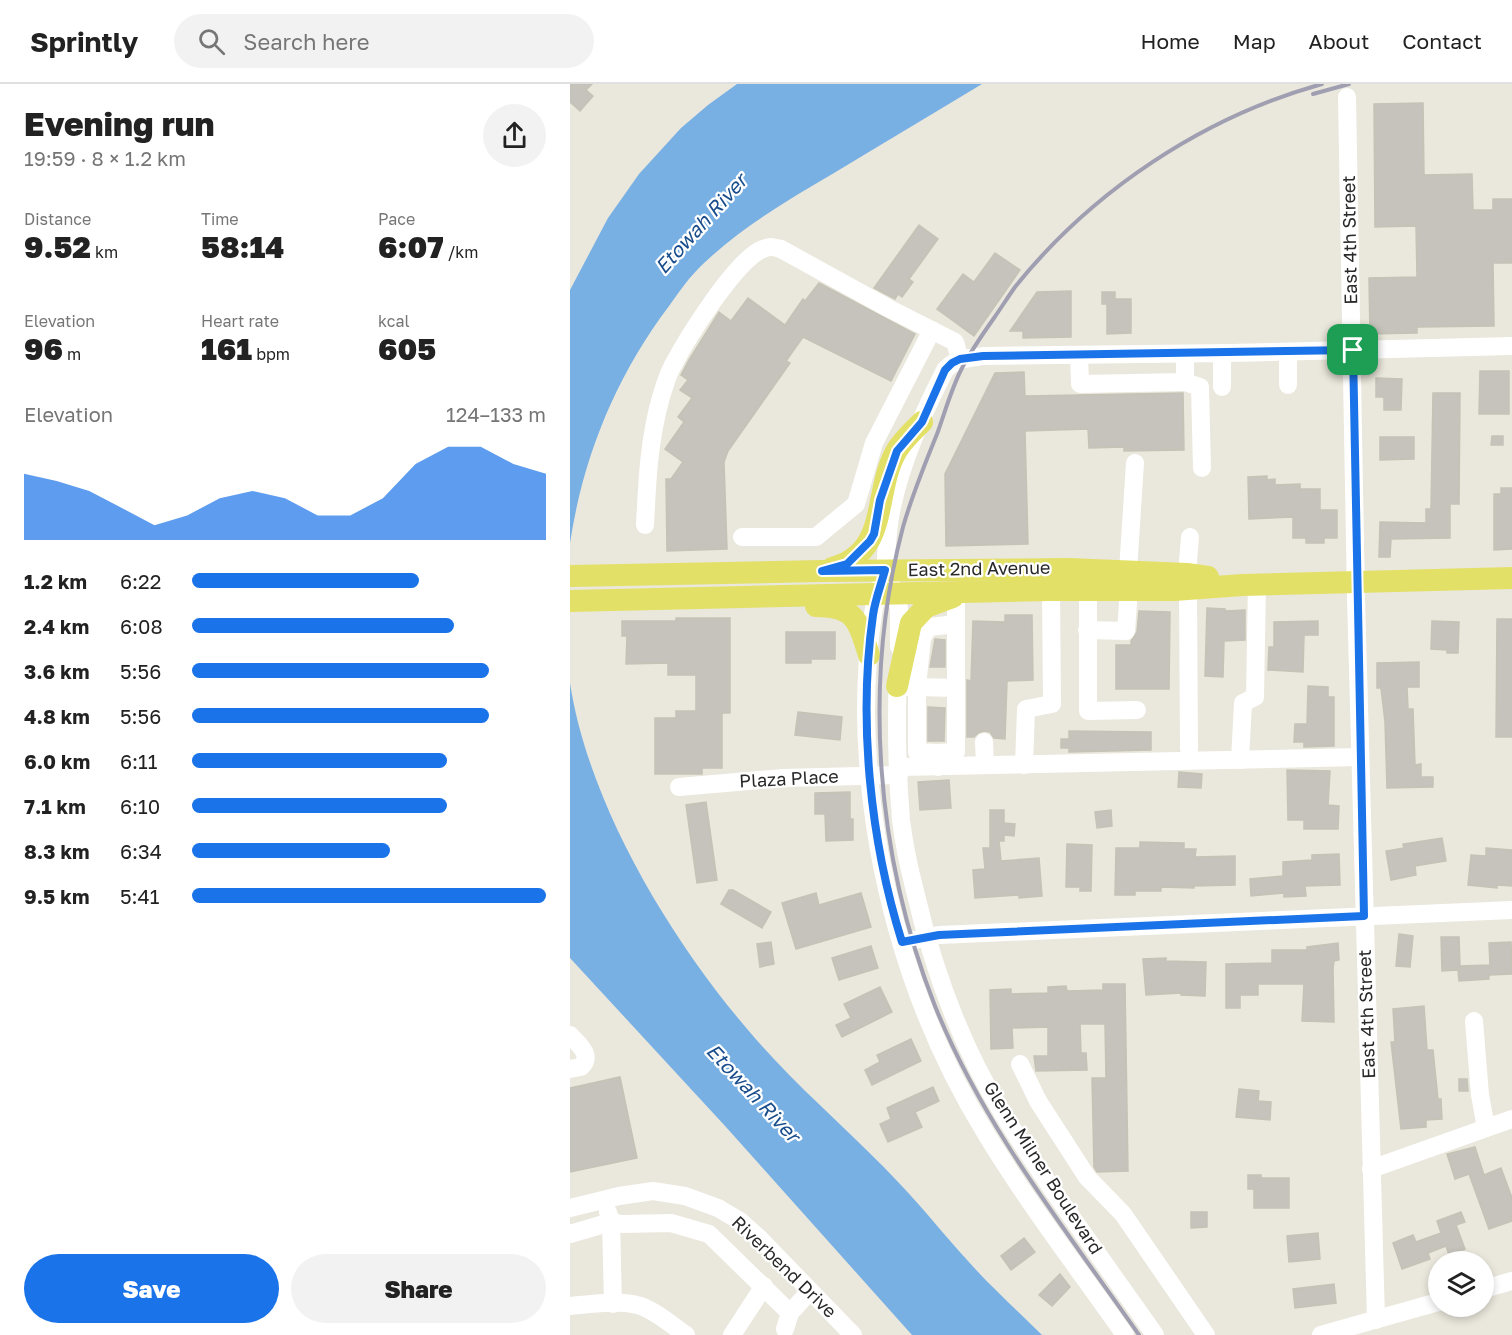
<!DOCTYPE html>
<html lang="en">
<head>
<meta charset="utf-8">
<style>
  body { margin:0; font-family:"Golos Text",sans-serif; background:#f2f2f2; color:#222; height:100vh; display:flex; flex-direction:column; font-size:22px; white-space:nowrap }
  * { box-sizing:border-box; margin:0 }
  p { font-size:20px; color:#767676 }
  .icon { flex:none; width:33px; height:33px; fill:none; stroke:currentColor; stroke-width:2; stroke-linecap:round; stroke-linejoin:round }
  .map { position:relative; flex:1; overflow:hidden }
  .side { display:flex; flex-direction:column; background:#fff; width:570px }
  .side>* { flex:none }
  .fabs { position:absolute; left:858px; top:1167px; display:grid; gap:12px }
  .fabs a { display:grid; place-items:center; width:66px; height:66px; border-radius:50%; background:#fff; box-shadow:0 3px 9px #0003; font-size:30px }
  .pin { position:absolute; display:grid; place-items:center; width:51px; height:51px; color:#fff; margin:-26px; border-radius:12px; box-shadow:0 3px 9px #0006 }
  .round { display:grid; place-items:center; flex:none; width:63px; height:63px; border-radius:32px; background:#f2f2f2 }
  .head { display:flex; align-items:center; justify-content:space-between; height:102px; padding:0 24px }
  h1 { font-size:33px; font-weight:800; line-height:45px }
  .stats { display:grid; grid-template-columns:repeat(3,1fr); gap:9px; height:102px; padding:6px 24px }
  .stats div { display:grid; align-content:center }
  .stats b { font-size:30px; font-weight:800 }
  .stats small { font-size:16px; font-weight:400 }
  .stats p { font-size:16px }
  .chart { height:168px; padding:12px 24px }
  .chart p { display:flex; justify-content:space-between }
  .chart svg { width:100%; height:108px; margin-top:6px; fill:#1a73e8; opacity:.7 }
  .primary-button { display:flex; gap:12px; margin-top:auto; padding:12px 24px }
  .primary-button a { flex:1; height:69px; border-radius:36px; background:#1a73e8; color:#fff; font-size:24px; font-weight:800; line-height:69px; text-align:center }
  .primary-button a+a { background:#f2f2f2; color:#222 }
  ul { padding:0 24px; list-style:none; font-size:20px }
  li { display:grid; grid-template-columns:96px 72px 1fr; align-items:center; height:45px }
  li i { height:15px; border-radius:8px; background:#1a73e8 }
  header { display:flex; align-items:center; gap:36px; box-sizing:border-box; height:84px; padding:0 30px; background:#fff; border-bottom:2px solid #e0e0e0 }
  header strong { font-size:28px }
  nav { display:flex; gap:33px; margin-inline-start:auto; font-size:21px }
  .search { width:420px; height:54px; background:#f2f2f2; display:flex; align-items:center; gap:15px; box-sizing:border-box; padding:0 21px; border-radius:33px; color:#767676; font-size:22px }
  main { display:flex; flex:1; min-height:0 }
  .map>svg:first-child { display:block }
  .water { fill:#78b0e3 }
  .building { fill:#c5c3bb; stroke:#c5c2b6; stroke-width:1.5 }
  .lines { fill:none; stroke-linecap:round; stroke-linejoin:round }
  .minor { stroke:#fff; stroke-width:18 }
  .major { stroke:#e3e067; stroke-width:22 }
  .rail { stroke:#a09fb1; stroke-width:4 }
  .route-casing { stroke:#fff; stroke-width:12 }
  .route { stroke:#1a73e8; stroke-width:8 }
  .labels { text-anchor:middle; stroke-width:4.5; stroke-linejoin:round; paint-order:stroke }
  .street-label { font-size:18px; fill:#292929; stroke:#fff }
  .water-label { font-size:20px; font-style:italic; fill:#194d8c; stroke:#fff }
</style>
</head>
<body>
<header>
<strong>Sprintly</strong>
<div class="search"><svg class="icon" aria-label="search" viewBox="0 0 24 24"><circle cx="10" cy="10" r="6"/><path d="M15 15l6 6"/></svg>Search here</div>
<nav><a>Home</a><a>Map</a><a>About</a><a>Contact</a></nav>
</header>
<main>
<section class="side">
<div class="head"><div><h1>Evening run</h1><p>19:59 · 8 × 1.2 km</p></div><a class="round"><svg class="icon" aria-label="share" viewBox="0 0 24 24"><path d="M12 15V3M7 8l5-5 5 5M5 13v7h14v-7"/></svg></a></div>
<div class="stats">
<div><p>Distance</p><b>9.52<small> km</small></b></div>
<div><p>Time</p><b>58:14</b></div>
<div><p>Pace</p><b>6:07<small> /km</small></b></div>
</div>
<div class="stats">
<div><p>Elevation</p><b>96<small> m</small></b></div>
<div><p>Heart rate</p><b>161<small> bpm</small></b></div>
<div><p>kcal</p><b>605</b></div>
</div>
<div class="chart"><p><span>Elevation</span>124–133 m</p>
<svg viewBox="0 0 160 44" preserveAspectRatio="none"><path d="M0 44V17L10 20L20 24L30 31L40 38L50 34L60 27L70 24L80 27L90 34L100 34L110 27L120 13L130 6L140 6L150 13L160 17V44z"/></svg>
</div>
<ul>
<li><b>1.2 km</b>6:22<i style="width:64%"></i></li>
<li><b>2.4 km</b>6:08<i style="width:74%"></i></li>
<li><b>3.6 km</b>5:56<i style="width:84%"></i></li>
<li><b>4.8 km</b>5:56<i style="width:84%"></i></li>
<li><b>6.0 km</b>6:11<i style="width:72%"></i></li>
<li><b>7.1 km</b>6:10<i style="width:72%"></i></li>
<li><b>8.3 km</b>6:34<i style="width:56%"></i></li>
<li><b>9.5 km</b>5:41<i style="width:100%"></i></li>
</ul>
<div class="primary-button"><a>Save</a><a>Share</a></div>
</section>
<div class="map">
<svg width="942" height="1251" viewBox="0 0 942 1251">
  <rect width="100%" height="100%" fill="#eae7dc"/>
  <g class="water">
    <path d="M167,0H412C363,30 313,59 264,89C218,116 172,143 133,180C120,192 109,208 99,222C46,292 13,373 0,459V206L38,134L69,90L111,44L138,21Z"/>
    <path d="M0,599C20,730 114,879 203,974C243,1017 289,1056 329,1099C353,1124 375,1152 398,1177C421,1203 448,1227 472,1251H342L156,1043L0,874Z"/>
  </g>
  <g class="building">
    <path d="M0,0H22L16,6L23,12L10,27L0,18Z"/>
    <path d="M853,19L854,91L902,90L903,126H923V115H942V179H923L924,242L847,243V249L800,250L799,194L847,193L846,142L805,143L804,20Z"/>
    <path d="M349,141L368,155L339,195L343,198L332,213L328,210L325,215L304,204Z"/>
    <path d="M425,169L450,186L404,252L367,225L393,190L404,198Z"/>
    <path d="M249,199L345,250L321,297L233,253L216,277L220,279L158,367L154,378L157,465L97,467L96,395H101L113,378L95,365L114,338L108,333L122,314L110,306L118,296L111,291L119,276L149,228L161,237L178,214L215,241L233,215L235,217Z"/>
    <path d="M501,207V253L453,254V247H440L467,208Z"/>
    <path d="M532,208H545V215H561V249L537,250V220H532Z"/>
    <path d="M910,287H939V330H909Z"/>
    <path d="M454,288L455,312L613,309L614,366L554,367V363L519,364L518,345L455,347L458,460L376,462L375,390L425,289Z"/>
    <path d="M806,294L832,295L831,326H814V313H806Z"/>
    <path d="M863,309H890L889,420H880V454L821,455L820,473H809L810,438L856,439V425H861Z"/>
    <path d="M922,352H933V361H921Z"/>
    <path d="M810,353H844V375L810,376Z"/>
    <path d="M697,392V396L705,395V401L730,400V405H750V426H767V454H754V459H736V454H723V433L679,435L678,393Z"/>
    <path d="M931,404H942V465L924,466V410H931Z"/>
    <path d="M637,524L655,525V527L675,526V556L654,557L653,593L635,592Z"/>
    <path d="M569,527L600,528L599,605H546V561H561V557L567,548Z"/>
    <path d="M435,531H462L463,596L437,597L435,655L424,654L420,648L414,647L408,649L404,653H397V596L401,597L403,537L435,538Z"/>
    <path d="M106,534H160V629H152V684H132V690H85V634H106V627H126V591H98V579L56,580L57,552H52V537H106Z"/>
    <path d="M927,535H942V653H926Z"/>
    <path d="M748,537V551H734L733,588L698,586L699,563H704V538Z"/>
    <path d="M862,537L889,538L888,569H877V566L861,565Z"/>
    <path d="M216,548H265V575H241V579H216Z"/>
    <path d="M365,555L375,556V583H360Z"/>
    <path d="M849,578V603H837L838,625H843L845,681L851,680V693H863V703L817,704L815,638L811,604H807V579Z"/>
    <path d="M738,602L758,603V613H764V662L734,663V658H724L725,640H737Z"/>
    <path d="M358,623L375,624L374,657H358Z"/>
    <path d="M228,628L272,633L270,656L225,651Z"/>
    <path d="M499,647L581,648V666L499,668V664H491V655H499Z"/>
    <path d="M717,686L760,687L758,721L769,722L768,745H734V736H718Z"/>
    <path d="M609,688L632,690L631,704L608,703Z"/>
    <path d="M379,696L381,724L350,726L348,698Z"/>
    <path d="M280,708V735H283V756L256,757L255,730H245V709Z"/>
    <path d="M136,718L147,796L127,799L116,721Z"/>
    <path d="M420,726H434V739L445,740L444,752L434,751V757H429L431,777L469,774L472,812L449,814V811L405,814L403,786L415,785L413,764H420Z"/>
    <path d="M541,726L542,742L527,744L525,728Z"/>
    <path d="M872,754L876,777L845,782L846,791L821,796L816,767L834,764L833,760Z"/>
    <path d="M570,758L614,759V765H626L625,773L665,772V801L624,802V804L591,803V807H565V811H545L546,764H570Z"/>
    <path d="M497,760L522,761L521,807H510V803H496Z"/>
    <path d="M916,764L942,766V802L927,801V804L898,801L901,771L916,772Z"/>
    <path d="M769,770L770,801L735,802L736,812L714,813V809L681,812L680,795L713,792V778L742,776V771Z"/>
    <path d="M159,806H163L201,828L192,844L151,820Z"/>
    <path d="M246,809L249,821L291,809L301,843L226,865L212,819Z"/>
    <path d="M829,850L843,852L840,883L826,882Z"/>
    <path d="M871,853H889L890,882L920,881L919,859L941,858L942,890L919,891V895L889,897L888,886L872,887Z"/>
    <path d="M201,858L204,880L190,883L187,860Z"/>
    <path d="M768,859L769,876L764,877L763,885L764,938L732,937L734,900H688V911H670V924H656V880L702,879V866H737V863Z"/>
    <path d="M301,862L308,884L269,896L262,874Z"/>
    <path d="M596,874V877L636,878L635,912L611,911V909L576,911L573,875Z"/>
    <path d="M533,900H555L558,1087L527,1088L524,1083L522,994H536L535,940H510L511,969H516L517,986L466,987L464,972H478V943L442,944L443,964L421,965L420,906L441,905V910L478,909V903L496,902L497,907L533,906Z"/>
    <path d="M310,903L322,928L272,953L266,941L281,934L274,920Z"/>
    <path d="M854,922L857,966H863L868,1015H871L872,1035L856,1036V1043L831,1045L821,958H825L823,925Z"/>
    <path d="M341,955L351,977L302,1001L295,986L310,978L307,971Z"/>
    <path d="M50,993L67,1074L0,1088V1004Z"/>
    <path d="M889,995H897L898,1007H889Z"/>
    <path d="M363,1003L369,1017L345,1028L352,1043L318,1058L310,1040L321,1035L317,1024Z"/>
    <path d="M669,1005L689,1007L688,1017L701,1018L700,1036L666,1033Z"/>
    <path d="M905,1063L914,1091L931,1084L942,1114V1137L919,1145L899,1090L885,1095L877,1070Z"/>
    <path d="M678,1091H691V1094H719V1124H684V1105H678Z"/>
    <path d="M621,1128H637V1143L621,1144Z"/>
    <path d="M891,1128L895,1138L886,1141L895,1165L879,1171L876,1162L858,1169L860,1175L832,1185L823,1159L843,1151L846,1158L871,1149L867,1137Z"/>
    <path d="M748,1149L750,1175L719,1178L717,1152Z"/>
    <path d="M454,1154L465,1168L441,1186L431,1172Z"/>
    <path d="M490,1190L500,1203L482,1222L469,1211Z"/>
    <path d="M764,1200L766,1219L725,1224L723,1205Z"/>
  </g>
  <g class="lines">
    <g class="minor">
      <path d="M777,13L786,514L806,1236"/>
      <path d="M718,268V301"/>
      <path d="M652,269V303"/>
      <path d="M615,270V298L630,303L632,384"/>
      <path d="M509,271L510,300L615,298"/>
      <path d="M75,441C77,398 79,355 91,313C94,304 97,292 102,283C116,256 166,175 193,165C200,162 204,163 211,165L318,224L385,258L390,275"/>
      <path d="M172,453H246L286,420L304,359L362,246"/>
      <path d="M558,487L565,379"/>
      <path d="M617,490L620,453"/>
      <path d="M321,499L329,524V563"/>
      <path d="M518,505V627L567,626"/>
      <path d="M618,505L619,665"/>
      <path d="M386,540L359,543L352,554L347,603L386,604"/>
      <path d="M517,546L556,547L559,505"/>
      <path d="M328,591C326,639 327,688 331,736C334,760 339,784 345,807C363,885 391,962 433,1030C480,1106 534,1178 585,1251"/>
      <path d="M336,603H347V668L368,669"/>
      <path d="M414,658L415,681"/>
      <path d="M670,676L673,619L685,613L687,500"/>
      <path d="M454,681L456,625L482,620L481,506"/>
      <path d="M329,683L790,673"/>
      <path d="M368,683V669L386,668V512"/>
      <path d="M109,703L213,694L329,691"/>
      <path d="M345,856L369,851L942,826"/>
      <path d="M904,937L910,1011L916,1044"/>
      <path d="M0,951C9,961 23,971 11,983L0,985"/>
      <path d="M450,980L468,1017L517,1093L553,1130L636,1251"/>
      <path d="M801,1085L942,1035"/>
      <path d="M0,1124L49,1112L83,1107L115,1112L148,1124L170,1137L189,1154L283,1251"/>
      <path d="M38,1128L41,1138L43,1220"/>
      <path d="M0,1150L41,1138L52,1140L101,1139L139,1150L220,1229"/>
      <path d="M914,1205L942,1197"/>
      <path d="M0,1222C21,1220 46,1216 67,1221C82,1224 103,1242 116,1251"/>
      <path d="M215,1245L220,1229L240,1207"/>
      <path d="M162,1251L194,1202"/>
      <path d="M555,1251C508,1184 457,1118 415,1048C339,925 298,775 296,630C296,597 298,562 303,530C305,515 313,500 315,485C317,466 317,447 321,428C330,381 353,329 375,286C386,274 397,275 413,272L660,269L942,262"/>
      <path d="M751,1251L868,1218"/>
    </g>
    <g class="major">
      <path d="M262,484C321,468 302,408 327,366C334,355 343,347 352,338"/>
      <path d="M0,492L252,487L499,485L617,490L638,493"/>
      <path d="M0,517L478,506H604L672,501L942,494"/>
      <path d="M246,522C286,522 288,537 299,571"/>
      <path d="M327,602L341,539L356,523L383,513"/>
    </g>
    <g class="rail">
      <path d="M743,10L779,0"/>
      <path d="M569,1251C496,1146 413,1042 365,922C306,772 292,599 333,443C342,411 355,380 367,350C375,328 381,306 391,286C400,268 412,251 424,234C431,224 438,213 445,203C522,107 633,33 752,0"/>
    </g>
  </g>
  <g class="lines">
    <defs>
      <path id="route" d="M783,266L794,832L369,851L332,858C300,756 288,636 303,531C305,516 311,501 315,486L252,487L277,480L300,457L304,450L310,416L327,367L352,338L375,286L382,279L390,275L413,272Z"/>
    </defs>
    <use href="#route" class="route-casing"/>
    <use href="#route" class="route"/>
  </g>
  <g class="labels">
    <g class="street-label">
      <text transform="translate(780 156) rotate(-91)" y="6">East 4th Street</text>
      <text transform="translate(409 485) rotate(-1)" y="6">East 2nd Avenue</text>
      <text transform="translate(219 695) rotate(-3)" y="6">Plaza Place</text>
      <text transform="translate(797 930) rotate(-92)" y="6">East 4th Street</text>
      <text transform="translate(473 1084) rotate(57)" y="6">Glenn Milner Boulevard</text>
      <text transform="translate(214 1183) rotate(44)" y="6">Riverbend Drive</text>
    </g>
    <g class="water-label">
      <text transform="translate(131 140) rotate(-48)" y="7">Etowah River</text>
      <text transform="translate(183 1009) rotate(47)" y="7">Etowah River</text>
    </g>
  </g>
</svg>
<div class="fabs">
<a><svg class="icon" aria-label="layers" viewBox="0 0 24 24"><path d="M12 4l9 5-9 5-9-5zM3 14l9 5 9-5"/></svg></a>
</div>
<div class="pin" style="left:783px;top:266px;background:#1e9e55"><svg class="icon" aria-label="arrive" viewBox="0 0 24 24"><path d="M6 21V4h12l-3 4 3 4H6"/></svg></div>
</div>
</main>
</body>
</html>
